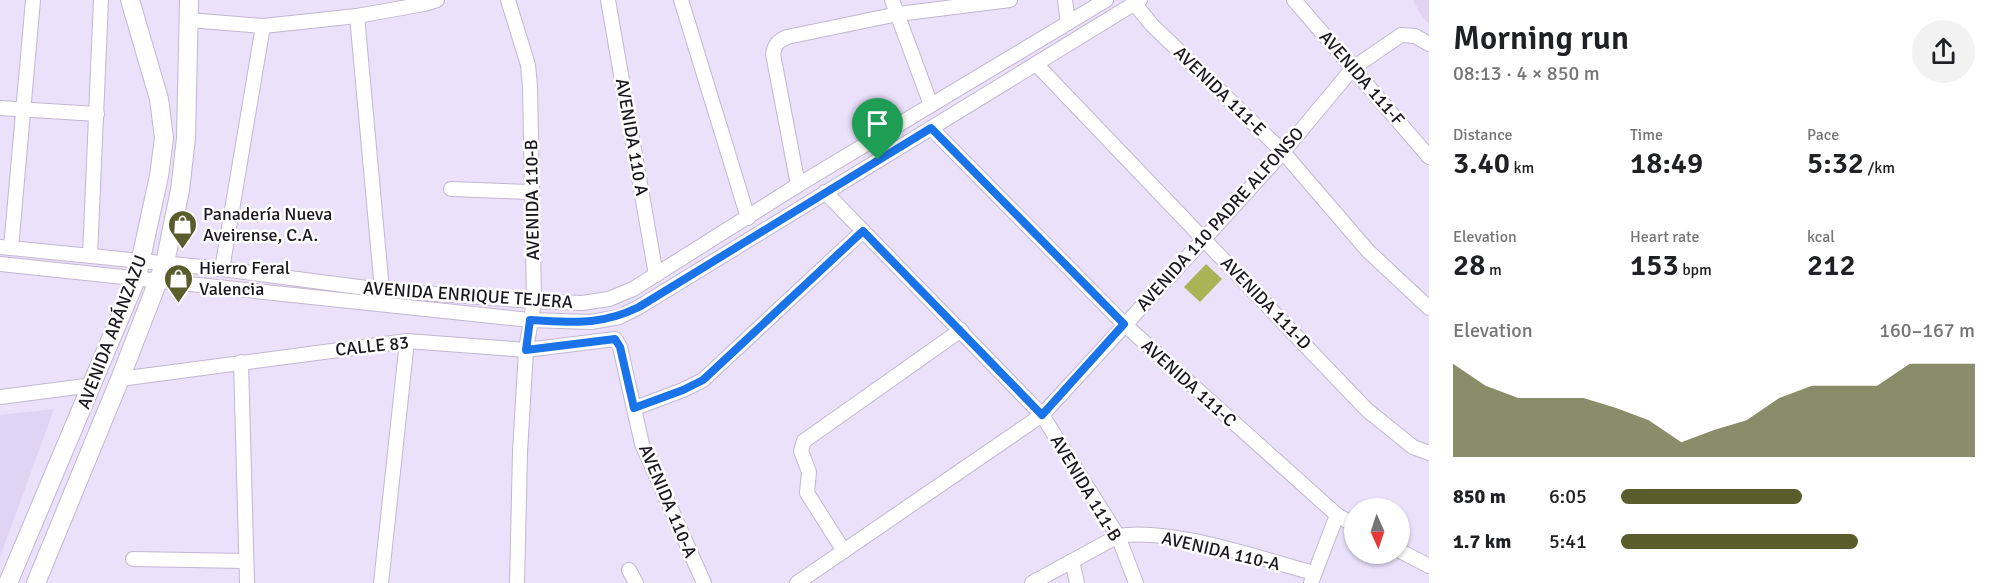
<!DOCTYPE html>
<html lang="en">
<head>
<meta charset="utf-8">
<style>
  body { margin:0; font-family:Signika,sans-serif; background:#f2f2f2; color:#202124; height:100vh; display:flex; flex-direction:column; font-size:22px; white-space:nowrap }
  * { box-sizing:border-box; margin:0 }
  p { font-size:20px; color:#757577 }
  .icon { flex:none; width:33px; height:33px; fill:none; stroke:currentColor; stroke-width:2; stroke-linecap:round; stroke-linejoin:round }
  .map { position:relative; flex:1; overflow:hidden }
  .side { display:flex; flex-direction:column; background:#fff; width:570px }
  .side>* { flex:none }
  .needle { width:39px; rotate:177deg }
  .tools { position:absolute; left:1344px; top:498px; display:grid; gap:12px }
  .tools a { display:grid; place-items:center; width:66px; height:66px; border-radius:50%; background:#fff; box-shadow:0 2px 4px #0004; font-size:30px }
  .pin { position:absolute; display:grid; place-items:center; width:51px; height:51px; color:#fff; margin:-62px -26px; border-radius:50% 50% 50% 0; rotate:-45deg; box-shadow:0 0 6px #0007 }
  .pin .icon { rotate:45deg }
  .round { display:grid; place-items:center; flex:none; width:63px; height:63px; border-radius:32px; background:#f2f2f2 }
  .head { display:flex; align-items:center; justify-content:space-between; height:102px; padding:0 24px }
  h1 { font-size:33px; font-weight:600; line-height:45px }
  .stats { display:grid; grid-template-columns:repeat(3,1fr); gap:9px; height:102px; padding:6px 24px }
  .stats div { display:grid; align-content:center }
  .stats b { font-size:30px; font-weight:600 }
  .stats small { font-size:16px; font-weight:400 }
  .stats p { font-size:16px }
  .chart { height:168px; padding:12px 24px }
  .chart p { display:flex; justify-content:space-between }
  .chart svg { width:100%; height:108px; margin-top:6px; fill:#585d2b; opacity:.7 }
  ul { padding:0 24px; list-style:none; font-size:20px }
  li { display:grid; grid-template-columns:96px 72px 1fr; align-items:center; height:45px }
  li i { height:15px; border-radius:8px; background:#585d2b }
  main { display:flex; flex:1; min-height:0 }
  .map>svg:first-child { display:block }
  .built { fill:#e0d3f4 }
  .building { fill:#aab356 }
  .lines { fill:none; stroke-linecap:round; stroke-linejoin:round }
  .street-casing { stroke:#c1b7d1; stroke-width:16 }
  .secondary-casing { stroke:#c1b7d1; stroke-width:20 }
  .street { stroke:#fff; stroke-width:14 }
  .secondary { stroke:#fff; stroke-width:18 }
  .route-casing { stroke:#fff; stroke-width:12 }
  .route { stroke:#1a73e8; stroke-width:8 }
  .labels { text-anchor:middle; stroke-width:5; stroke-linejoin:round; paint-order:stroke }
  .street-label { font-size:18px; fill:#19161f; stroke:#fff }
  .poi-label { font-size:18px; fill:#19161f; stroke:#fff; text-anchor:start }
</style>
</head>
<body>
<main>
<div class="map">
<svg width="1429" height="583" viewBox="0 0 1429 583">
  <rect width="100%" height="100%" fill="#ebe1fb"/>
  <g class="built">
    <path d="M1413,0H1429V24L1422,17Z"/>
    <path d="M54,409L0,557V415Z"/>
  </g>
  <path class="building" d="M1206,264L1222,279L1200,302L1184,287Z"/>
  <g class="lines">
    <defs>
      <g id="street">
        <path d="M508,0L528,65L530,86L534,301L526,350L520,452L517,583"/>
        <path d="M608,0L656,275"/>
        <path d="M681,0L748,218"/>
        <path d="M892,0L931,105"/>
        <path d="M1065,0L1068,23"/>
        <path d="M1294,0L1429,157"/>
        <path d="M1134,3L1152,25L1283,152L1368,251L1429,308"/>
        <path d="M357,16L382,290"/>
        <path d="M189,20L263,26L357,16L424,4L437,0"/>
        <path d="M1036,64L1367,410L1413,447L1429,453"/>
        <path d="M0,108L97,114"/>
        <path d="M931,128L1124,324L1337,515L1354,525"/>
        <path d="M798,185L773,54C775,44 778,41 787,37L898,14L1010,0"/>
        <path d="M451,189L531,192"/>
        <path d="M825,192L1042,415L1118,536L1136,583"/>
        <path d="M0,247L222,269L382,290L534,301L582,303L609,299L633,289L798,185L1106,0"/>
        <path d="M11,248L33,0"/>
        <path d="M90,256L101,0"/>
        <path d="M0,264L530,320L591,322L619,317L639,307L1140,0"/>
        <path d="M222,269L263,26"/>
        <path d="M241,362L247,583"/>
        <path d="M120,379L407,341L526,350L615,339L620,347L642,444L704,583"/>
        <path d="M0,397L93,385"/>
        <path d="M635,408L683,390L703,380L863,231"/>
        <path d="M844,551L807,493L809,472L801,451L804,441L961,330"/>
        <path d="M1400,551L1429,566"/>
        <path d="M133,559L245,561"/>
        <path d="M1072,561L1077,583"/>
        <path d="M629,570L636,583"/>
        <path d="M381,583L407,341"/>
        <path d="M797,583L1042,415L1204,239L1283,152L1353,68L1401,35L1415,36L1429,44"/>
        <path d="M1032,583L1118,536C1172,527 1260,559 1314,573"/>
        <path d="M1311,583L1337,515"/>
      </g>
      <g id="secondary">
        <path d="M8,583L137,277L159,176L164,138L159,99L130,0"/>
        <path d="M36,583L120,379L165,263L180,190L186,138L189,0"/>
      </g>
    </defs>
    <use href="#street" class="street-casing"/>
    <use href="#secondary" class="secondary-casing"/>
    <use href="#street" class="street"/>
    <use href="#secondary" class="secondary"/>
  </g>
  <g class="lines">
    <defs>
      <path id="route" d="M931,128L1124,324L1042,415L863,231L703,380L683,390L634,408L620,347L615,339L526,350L530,320C573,322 600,326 639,307Z"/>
    </defs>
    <use href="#route" class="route-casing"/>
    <use href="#route" class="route"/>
  </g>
  <defs>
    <symbol id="shop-pin" viewBox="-11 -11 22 30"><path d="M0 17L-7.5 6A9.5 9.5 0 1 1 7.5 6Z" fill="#585d2b" stroke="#fff"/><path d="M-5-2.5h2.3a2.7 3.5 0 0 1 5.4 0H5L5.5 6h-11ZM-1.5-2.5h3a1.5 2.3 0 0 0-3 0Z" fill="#fff"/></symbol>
  </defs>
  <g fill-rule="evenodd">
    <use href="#shop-pin" x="166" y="208" width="33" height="45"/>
    <use href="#shop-pin" x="162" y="262" width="33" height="45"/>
  </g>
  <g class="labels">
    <g class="street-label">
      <text transform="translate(1362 78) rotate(49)" y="6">AVENIDA 111-F</text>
      <text transform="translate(1220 91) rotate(44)" y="6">AVENIDA 111-E</text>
      <text transform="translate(632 137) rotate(80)" y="6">AVENIDA 110 A</text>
      <text transform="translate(532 200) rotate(-91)" y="6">AVENIDA 110-B</text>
      <text transform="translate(1220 219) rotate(-48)" y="6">AVENIDA 110 PADRE ALFONSO</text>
      <text transform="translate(468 295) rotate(4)" y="6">AVENIDA ENRIQUE TEJERA</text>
      <text transform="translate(1266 303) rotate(46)" y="6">AVENIDA 111-D</text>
      <text transform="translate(112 332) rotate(-69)" y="6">AVENIDA ARÁNZAZU</text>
      <text transform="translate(372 346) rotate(-6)" y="6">CALLE 83</text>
      <text transform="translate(1189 383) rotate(42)" y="6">AVENIDA 111-C</text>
      <text transform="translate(1086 488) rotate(59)" y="6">AVENIDA 111-B</text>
      <text transform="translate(668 501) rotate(67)" y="6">AVENIDA 110-A</text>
      <text transform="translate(1221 551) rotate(13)" y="6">AVENIDA 110-A</text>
    </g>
    <g class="poi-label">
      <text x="203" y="220">Panadería Nueva<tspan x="203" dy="21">Aveirense, C.A.</tspan></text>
      <text x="199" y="274">Hierro Feral<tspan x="199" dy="21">Valencia</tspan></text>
    </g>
  </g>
</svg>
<div class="tools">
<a><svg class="needle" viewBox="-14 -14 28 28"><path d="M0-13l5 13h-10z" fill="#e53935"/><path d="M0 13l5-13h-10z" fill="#757577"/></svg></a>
</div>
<div class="pin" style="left:878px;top:160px;background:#1e9e55"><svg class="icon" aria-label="arrive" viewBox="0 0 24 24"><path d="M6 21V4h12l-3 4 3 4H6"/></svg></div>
</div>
<section class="side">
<div class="head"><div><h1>Morning run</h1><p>08:13 · 4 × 850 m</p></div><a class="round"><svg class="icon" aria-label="share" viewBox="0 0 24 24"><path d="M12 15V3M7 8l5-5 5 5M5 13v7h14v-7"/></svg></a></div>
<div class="stats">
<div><p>Distance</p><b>3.40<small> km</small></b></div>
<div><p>Time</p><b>18:49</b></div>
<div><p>Pace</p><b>5:32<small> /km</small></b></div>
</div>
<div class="stats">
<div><p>Elevation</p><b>28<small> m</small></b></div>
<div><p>Heart rate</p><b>153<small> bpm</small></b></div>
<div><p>kcal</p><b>212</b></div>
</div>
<div class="chart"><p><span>Elevation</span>160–167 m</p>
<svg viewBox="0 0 160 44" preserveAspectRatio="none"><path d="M0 44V6L10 15L20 20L30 20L40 20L50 24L60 29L70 38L80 33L90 29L100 20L110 15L120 15L130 15L140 6L150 6L160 6V44z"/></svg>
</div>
<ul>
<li><b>850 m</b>6:05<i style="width:51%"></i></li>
<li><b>1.7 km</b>5:41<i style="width:67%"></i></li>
</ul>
</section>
</main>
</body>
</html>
